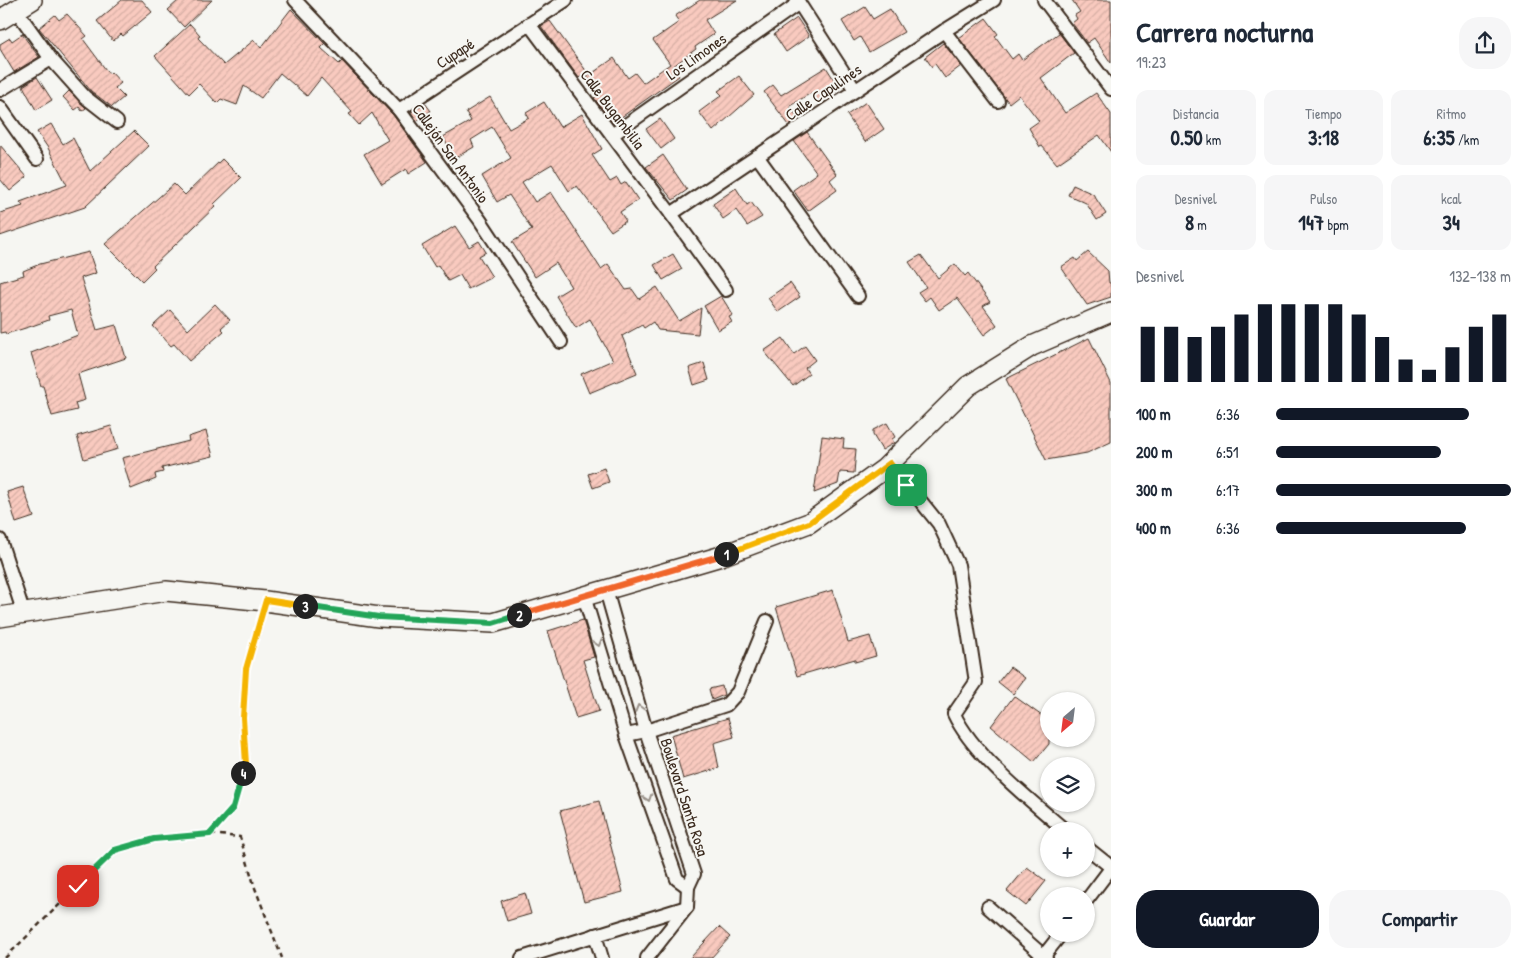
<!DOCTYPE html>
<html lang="es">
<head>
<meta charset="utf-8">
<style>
  body { margin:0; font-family:"Patrick Hand",sans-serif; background:#f6f6f7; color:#1f2937; height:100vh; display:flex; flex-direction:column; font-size:19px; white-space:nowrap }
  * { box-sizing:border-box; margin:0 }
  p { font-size:16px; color:#747a83 }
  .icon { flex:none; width:28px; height:28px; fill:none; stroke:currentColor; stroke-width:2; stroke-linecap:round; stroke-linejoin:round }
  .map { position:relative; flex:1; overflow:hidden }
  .side { display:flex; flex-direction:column; background:#fff; width:425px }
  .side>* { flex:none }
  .needle { width:32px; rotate:208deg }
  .tools { position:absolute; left:1040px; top:692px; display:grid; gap:10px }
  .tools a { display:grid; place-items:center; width:55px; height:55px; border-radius:50%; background:#fff; box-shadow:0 1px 4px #0004; font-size:25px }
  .pin { position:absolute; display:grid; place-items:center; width:42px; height:42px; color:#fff; margin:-21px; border-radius:10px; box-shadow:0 2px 8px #0006 }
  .km { position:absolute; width:25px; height:25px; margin:-12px; border-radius:50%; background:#222; color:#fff; font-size:14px; line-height:25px; text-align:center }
  .round { display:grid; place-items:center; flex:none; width:52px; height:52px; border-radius:20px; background:#f6f6f7 }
  .headline { display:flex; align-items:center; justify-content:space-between; height:85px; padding:0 25px }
  h1 { font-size:28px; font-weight:700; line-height:38px }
  .stats { display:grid; grid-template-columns:repeat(3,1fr); gap:8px; height:85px; padding:5px 25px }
  .stats div { display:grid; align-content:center; border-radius:12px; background:#f6f6f7; text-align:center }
  .stats b { font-size:21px; font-weight:700 }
  .stats small { font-size:14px; font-weight:400 }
  .stats p { font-size:14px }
  .chart { height:140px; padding:10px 25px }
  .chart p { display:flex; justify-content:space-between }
  .chart svg { width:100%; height:90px; margin-top:5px; stroke:#111827; stroke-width:6 }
  .cta { display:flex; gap:10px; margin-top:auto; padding:10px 25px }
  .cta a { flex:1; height:58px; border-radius:20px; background:#111827; color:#fff; font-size:20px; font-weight:700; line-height:58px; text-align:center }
  .cta a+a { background:#f6f6f7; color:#1f2937 }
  ul { padding:0 25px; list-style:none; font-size:16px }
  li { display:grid; grid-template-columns:80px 60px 1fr; align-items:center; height:38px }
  li i { height:12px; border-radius:6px; background:#111827 }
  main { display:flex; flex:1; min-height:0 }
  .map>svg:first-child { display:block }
  .building { fill:url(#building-hatch); stroke:#3b2a1e }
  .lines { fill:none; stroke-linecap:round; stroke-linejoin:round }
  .street-casing { stroke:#3b2a1e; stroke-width:16 }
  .secondary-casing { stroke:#3b2a1e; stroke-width:22 }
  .path { stroke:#3b2a1e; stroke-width:2.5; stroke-dasharray:5 4; stroke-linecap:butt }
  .street { stroke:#f6f6f2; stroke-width:12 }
  .secondary { stroke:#f6f6f2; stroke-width:19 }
  .oneway { stroke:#989088 }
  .split-1-casing { stroke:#fff; stroke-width:10 }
  .split-2-casing { stroke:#fff; stroke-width:10 }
  .split-3-casing { stroke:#fff; stroke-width:10 }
  .split-4-casing { stroke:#fff; stroke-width:10 }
  .split-5-casing { stroke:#fff; stroke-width:10 }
  .split-1 { stroke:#f5b400; stroke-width:6 }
  .split-2 { stroke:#f0652b; stroke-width:6 }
  .split-3 { stroke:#22a559; stroke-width:6 }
  .split-4 { stroke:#f5b400; stroke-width:6 }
  .split-5 { stroke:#22a559; stroke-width:6 }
  .labels { text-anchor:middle; stroke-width:4; stroke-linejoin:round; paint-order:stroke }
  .street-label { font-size:16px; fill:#3b2a1e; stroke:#f6f6f2 }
</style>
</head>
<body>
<main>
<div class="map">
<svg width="1111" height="958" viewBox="0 0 1111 958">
  <defs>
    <pattern id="building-hatch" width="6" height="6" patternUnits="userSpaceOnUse" patternTransform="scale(1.25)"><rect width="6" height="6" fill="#f9cabf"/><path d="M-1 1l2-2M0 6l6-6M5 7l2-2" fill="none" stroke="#d6aea4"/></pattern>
  </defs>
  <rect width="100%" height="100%" fill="#f6f6f2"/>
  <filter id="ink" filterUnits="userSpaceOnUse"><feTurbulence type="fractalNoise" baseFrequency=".02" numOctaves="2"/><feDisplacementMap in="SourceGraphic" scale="10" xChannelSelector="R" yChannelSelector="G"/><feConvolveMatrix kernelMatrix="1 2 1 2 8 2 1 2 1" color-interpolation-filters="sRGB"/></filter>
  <g filter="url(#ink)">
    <g class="building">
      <path d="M122,0H142L152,12L123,36L121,34L113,41L97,21Z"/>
      <path d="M179,0H212L184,27L168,10Z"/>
      <path d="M700,0H737L705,20L714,34L695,47L696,49L672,67L679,76L613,123L594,98L600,94L587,77L614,58L628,78L635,73L643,83L670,64L653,40L679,22L675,16Z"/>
      <path d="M1072,0H1111V63L1094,38L1087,43L1072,23L1077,19L1075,15L1080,12Z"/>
      <path d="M865,7L873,19L890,9L904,32L869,52L860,37L854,41L842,21Z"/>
      <path d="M291,9L325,44L321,48L339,64L342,61L393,115L427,162L408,174L406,169L382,184L364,154L388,140L372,113L359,125L349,114L352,112L321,78L307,96L280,73L261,98L244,86L237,105L221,99L217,103L199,84L189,94L155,56L190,24L200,35L198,38L224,65L254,40L261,48Z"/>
      <path d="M67,14L87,36L83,39L109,74L111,72L121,83L115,88L124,97L112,107L91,91L39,28L55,15L59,20Z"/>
      <path d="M797,18L809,36L786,52L774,34Z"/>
      <path d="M986,18L998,34L995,36L1012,59L1018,54L1022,60L1059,33L1074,53L1041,78L1065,113L1096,93L1111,114V152L1099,135L1057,164L1042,146L1040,147L1029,128L1039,121L1019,95L1009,103L959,38Z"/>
      <path d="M550,21L587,72L579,78L541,26Z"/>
      <path d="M22,34L39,57L14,72L0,49V44L10,38L12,41Z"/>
      <path d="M943,43L961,66L945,78L935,64L932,67L925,57Z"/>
      <path d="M826,67L840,89L817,103L811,93L790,106L798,118L789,125L764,92L773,85L781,95Z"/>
      <path d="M739,76L754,95L713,131L699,112L722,95L718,91Z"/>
      <path d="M37,77L52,100L36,110L23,86Z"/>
      <path d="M69,91L86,108L82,111L79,107L75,110L63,97Z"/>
      <path d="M490,97L509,129L529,118L526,113L544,102L560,127L582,114L602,149L592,155L610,182L617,178L621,185L626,182L638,200L620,212L626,221L611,231L577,186L569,191L552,164L522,182L535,202L551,192L601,269L608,264L626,290L632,289L639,299L657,287L679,321L701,308L698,334L658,330L653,322L644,328L642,325L622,336L637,373L589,393L581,374L613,360L590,319L576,328L556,296L571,287L556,263L535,277L512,242L532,230L509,195L497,202L482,176L511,158L492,127L471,140L474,147L455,158L443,137L471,121L466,112Z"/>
      <path d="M866,102L884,129L865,142L847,115Z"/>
      <path d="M425,103L431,111L417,121L411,112Z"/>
      <path d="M660,119L674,139L661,149L646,129Z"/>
      <path d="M51,124L63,144L73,138L90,171L134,131L149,146L85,207L0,236V213L23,206L20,202L67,185L48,148L37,132Z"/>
      <path d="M807,132L837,174L830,180L837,190L808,211L793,190L817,173L794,141Z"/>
      <path d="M0,145L27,177L10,191L0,179Z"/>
      <path d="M663,155L687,190L673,200L646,167Z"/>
      <path d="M222,159L241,178L214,204L216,206L153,266L155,268L142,281L105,244L174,184L185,195Z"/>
      <path d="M1073,185L1093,194L1106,214L1097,220L1086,203L1068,195Z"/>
      <path d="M736,188L747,205L751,202L762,217L747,226L736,210L723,219L713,204Z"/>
      <path d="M455,226L469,247L479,241L486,252L479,256L492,277L468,289L460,275L448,281L438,265L435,267L422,246Z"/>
      <path d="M89,252L96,273L81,278L97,330L116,325L126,358L78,374L85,400L75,403L77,410L52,416L43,386H41L31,353L78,335L71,310L48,316L49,320L32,326L6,334L5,332L0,333V282L24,275L23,271L40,264Z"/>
      <path d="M1088,252L1108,271L1109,283H1111V297L1087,305L1061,267L1075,258L1077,261Z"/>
      <path d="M673,254L682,269L663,280L654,265Z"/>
      <path d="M921,255L938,278L955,264L965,276L968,273L990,302L983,306L997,325L984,335L957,298L939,310L930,297L925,301L918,292L926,287L909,262Z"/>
      <path d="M790,283L800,297L778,312L768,298Z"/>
      <path d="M721,296L733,315L729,317L732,322L718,330L704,306Z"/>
      <path d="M215,304L230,320L221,328L224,331L189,361L174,344L171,346L153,326L170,310L188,330Z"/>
      <path d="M783,338L794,354L805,346L815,360L805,368L809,374L793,386L764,351Z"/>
      <path d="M1089,338L1111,383V442L1087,453L1046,460L1006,379Z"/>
      <path d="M704,363L709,380L694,385L689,368Z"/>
      <path d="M887,423L895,437L892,439L894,443L882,450L873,435V430Z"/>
      <path d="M111,426L118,449L84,459L77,436Z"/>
      <path d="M206,431L213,456L162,468L163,472L155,474L156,479L131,489L122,458L189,441L188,437Z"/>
      <path d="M822,436L844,439L843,448L856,449L854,473L840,472L838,484L814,493Z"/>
      <path d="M604,468L609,482L593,488L588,474Z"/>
      <path d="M23,487L34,517L16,523L7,492Z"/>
      <path d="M833,590L848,642L870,636L876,656L855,662V659L797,676L776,607Z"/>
      <path d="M583,620L594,657L583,660L599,711L576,718L548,631Z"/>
      <path d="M1010,667L1025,678L1013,694L998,682Z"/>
      <path d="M722,686L724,695L712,700L709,689Z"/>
      <path d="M1014,696L1049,721V744L1034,762L991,726Z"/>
      <path d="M728,718L734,737L714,743L719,768L683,779L671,735Z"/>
      <path d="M599,801L623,892L584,902L560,811Z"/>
      <path d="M1027,867L1046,881L1026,906L1007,891Z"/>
      <path d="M525,893L531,914L507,921L501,901Z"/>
      <path d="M719,927L730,937L711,958H690Z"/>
    </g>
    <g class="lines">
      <defs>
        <g id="street">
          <path d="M295,0L399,110L480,220L561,342"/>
          <path d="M797,0L855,90"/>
          <path d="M1044,0L1111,89"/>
          <path d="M16,10L51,59L85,97L117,122"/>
          <path d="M529,24L671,214L726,290"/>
          <path d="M944,31L998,101"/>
          <path d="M0,90L51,59"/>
          <path d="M0,107L37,159"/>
          <path d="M399,110L566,0"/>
          <path d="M612,135L799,3"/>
          <path d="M757,156L858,296"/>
          <path d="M671,214L944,31L994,0"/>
          <path d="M890,463L939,524L958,565L976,682L954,714C973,755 1031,801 1066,831"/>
          <path d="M0,540L24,614"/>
          <path d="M606,590L646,731L694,874L688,887L687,907L647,958"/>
          <path d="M584,596L626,735L677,879L688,887"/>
          <path d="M626,735L646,731L726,705L738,692L767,621"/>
          <path d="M1086,847L1111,867"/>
          <path d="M1086,901L1111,868"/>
          <path d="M988,907L1046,958"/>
          <path d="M595,935L602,958"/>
          <path d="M522,958L687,907"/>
          <path d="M1042,958L1061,934"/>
        </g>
        <g id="secondary">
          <path d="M0,20L32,0"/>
          <path d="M0,617L166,591L265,601L379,617L493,623L718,557L809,523L884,469L968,386L1032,346L1111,312"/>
        </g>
      </defs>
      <use href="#street" class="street-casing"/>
      <use href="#secondary" class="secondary-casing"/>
      <g class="path">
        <path d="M211,834L233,808L246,764L243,719L246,669L261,616"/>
        <path d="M5,958L115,850L154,839L210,834L240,837L255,888L282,958"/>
      </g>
      <use href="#street" class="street"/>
      <use href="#secondary" class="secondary"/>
    </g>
    <defs><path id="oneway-chevron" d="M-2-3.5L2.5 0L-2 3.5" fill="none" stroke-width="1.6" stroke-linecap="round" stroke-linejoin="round" transform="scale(1.25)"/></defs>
    <g class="oneway">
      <use href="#oneway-chevron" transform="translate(598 643) rotate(73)"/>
      <use href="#oneway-chevron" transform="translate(639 708) rotate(-106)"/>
      <use href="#oneway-chevron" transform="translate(648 798) rotate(71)"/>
    </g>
  </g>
  <g class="lines" filter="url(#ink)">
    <defs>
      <path id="split-1" d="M726,554L809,523L890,463L906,485"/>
      <path id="split-2" d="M519,615L726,554"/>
      <path id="split-3" d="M305,606L379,617L493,623L519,615"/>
      <path id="split-4" d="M243,773L246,764L243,718L246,669L266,600L305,606"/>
      <path id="split-5" d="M78,886L115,850L154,839L210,834L233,808L243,773"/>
    </defs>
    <use href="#split-1" class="split-1-casing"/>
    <use href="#split-2" class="split-2-casing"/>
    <use href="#split-3" class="split-3-casing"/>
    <use href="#split-4" class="split-4-casing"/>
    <use href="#split-5" class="split-5-casing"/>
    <use href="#split-1" class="split-1"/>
    <use href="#split-2" class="split-2"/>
    <use href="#split-3" class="split-3"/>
    <use href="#split-4" class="split-4"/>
    <use href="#split-5" class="split-5"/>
  </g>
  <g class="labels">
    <g class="street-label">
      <text transform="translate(455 53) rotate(-33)" y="6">Cupapé</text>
      <text transform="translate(696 56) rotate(-35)" y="6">Los Limones</text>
      <text transform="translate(823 92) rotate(-34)" y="6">Calle Capulines</text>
      <text transform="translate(613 109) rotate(53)" y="6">Calle Bugambilia</text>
      <text transform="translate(451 153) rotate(54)" y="6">Callejón San Antonio</text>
      <text transform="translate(685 797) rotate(72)" y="6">Boulevard Santa Rosa</text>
    </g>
  </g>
</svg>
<div class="tools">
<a><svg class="needle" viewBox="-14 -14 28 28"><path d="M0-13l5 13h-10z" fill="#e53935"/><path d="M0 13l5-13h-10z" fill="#747a83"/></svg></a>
<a><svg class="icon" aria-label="layers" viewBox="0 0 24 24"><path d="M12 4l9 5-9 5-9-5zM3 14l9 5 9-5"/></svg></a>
<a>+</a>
<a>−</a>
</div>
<div class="pin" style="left:906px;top:485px;background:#1e9e55"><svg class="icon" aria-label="arrive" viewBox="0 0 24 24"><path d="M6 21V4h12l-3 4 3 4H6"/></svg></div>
<div class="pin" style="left:78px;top:886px;background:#d93025"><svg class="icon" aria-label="check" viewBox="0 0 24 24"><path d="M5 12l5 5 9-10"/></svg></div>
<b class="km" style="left:726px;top:554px">1</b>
<b class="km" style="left:519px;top:615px">2</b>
<b class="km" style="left:305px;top:606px">3</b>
<b class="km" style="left:243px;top:773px">4</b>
</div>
<section class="side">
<div class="headline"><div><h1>Carrera nocturna</h1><p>19:23</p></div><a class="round"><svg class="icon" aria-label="share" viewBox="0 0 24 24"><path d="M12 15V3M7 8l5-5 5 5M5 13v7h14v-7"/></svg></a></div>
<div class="stats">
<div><p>Distancia</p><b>0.50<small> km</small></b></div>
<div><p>Tiempo</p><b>3:18</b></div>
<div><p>Ritmo</p><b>6:35<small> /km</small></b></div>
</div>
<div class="stats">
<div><p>Desnivel</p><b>8<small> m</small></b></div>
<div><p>Pulso</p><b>147<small> bpm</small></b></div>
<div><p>kcal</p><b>34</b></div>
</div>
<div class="chart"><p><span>Desnivel</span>132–138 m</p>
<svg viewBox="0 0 160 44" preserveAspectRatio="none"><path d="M5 44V17M15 44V17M25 44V22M35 44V17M45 44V11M55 44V6M65 44V6M75 44V6M85 44V6M95 44V11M105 44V22M115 44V33M125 44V38M135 44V27M145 44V17M155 44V11"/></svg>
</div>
<ul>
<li><b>100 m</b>6:36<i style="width:82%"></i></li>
<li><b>200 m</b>6:51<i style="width:70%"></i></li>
<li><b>300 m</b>6:17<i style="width:100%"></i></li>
<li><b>400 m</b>6:36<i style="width:81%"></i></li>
</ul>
<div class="cta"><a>Guardar</a><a>Compartir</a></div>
</section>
</main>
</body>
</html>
